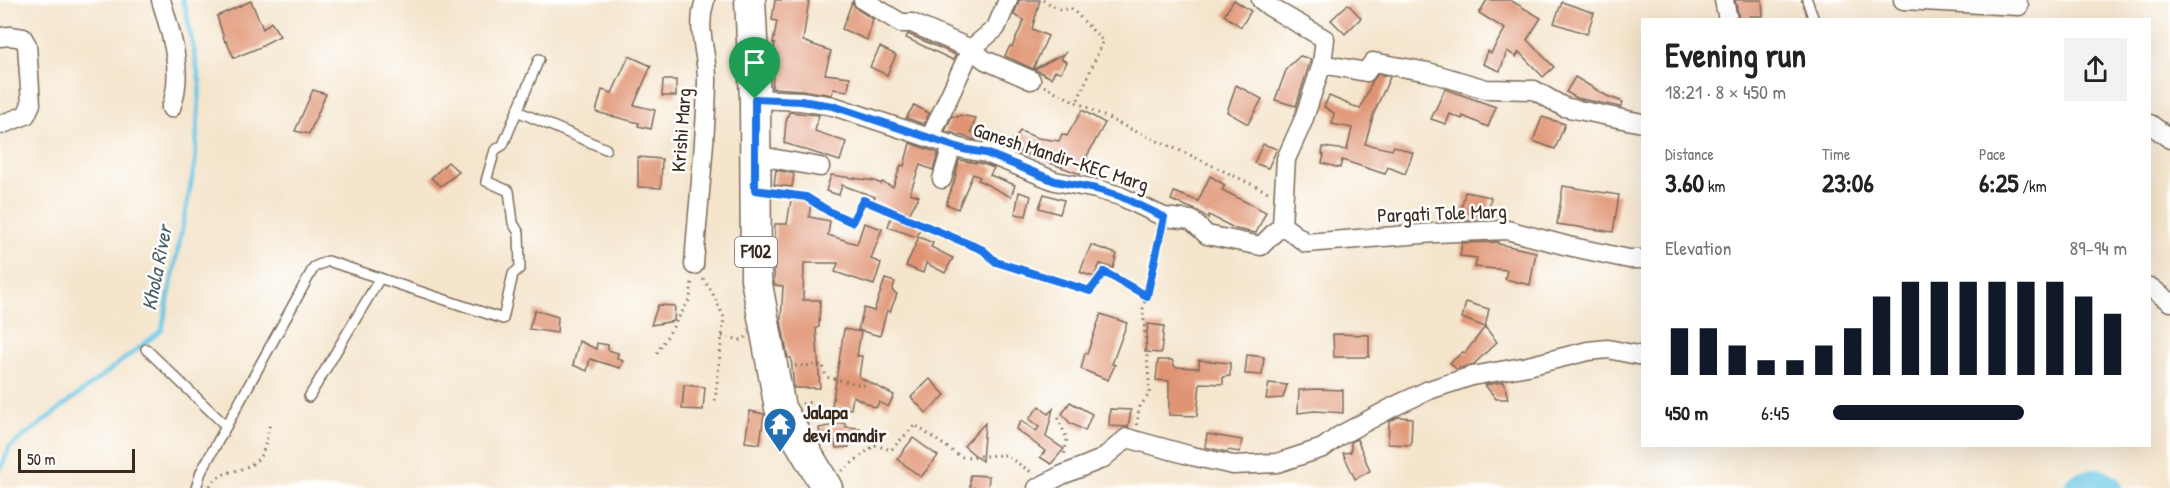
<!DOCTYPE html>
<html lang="en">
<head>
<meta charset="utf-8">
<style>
  body { margin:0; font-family:"Patrick Hand",sans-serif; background:#f2f2f2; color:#222; height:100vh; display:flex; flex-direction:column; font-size:22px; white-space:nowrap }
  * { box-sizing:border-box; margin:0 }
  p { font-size:20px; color:#767676 }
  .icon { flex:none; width:33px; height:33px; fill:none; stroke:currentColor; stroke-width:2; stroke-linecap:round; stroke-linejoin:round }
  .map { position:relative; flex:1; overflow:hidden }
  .panel { position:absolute; left:1641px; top:18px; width:510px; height:429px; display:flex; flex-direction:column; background:#fff; border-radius:0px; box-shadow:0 6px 24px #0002 }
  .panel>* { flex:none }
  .scale { position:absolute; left:18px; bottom:15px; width:117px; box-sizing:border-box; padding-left:6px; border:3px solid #3b2a1e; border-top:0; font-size:16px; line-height:21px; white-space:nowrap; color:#3b2a1e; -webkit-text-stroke:4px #fff; paint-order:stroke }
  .pin { position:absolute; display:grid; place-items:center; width:51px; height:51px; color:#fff; margin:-62px -26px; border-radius:50% 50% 50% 0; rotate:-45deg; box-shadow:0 0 6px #0007 }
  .pin .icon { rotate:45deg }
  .round { display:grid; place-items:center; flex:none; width:63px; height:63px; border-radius:0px; background:#f2f2f2 }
  .overview { display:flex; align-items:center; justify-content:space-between; height:102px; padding:0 24px }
  h1 { font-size:33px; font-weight:700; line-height:45px }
  .stats { display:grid; grid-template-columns:repeat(3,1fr); gap:9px; height:102px; padding:6px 24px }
  .stats div { display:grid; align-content:center }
  .stats b { font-size:26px; font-weight:700 }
  .stats small { font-size:16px; font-weight:400 }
  .stats p { font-size:16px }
  .chart { height:168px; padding:12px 24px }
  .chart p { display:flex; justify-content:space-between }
  .chart svg { width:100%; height:108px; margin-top:6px; stroke:#111827; stroke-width:6 }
  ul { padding:0 24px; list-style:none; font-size:20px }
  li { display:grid; grid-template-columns:96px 72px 1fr; align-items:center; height:45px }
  li i { height:15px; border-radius:8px; background:#111827 }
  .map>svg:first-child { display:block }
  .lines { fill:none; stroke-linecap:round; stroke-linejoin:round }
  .stream { stroke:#66c6e4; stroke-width:4.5 }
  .river { stroke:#66c6e4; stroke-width:28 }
  .building { fill:#e09473 }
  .lane-casing { stroke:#7c6b5b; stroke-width:12 }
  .street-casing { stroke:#7c6b5b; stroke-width:21 }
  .primary-casing { stroke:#7c6b5b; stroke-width:33 }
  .path { stroke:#7c6b5b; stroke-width:3; stroke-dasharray:1.5 4.5; stroke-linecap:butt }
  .lane { stroke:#fff; stroke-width:9 }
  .street { stroke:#fff; stroke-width:18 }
  .primary { stroke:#fff; stroke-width:30 }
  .route-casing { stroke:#fff; stroke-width:12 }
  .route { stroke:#1a73e8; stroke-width:8 }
  .labels { text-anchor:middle; stroke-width:5; stroke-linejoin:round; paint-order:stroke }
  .shield { fill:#fff; stroke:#766a62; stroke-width:1.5 }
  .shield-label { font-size:18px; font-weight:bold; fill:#3b2a1e }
  .street-label { font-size:20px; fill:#3b2a1e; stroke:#fff }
  .poi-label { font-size:20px; font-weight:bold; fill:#3b2a1e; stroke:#fff; text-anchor:start }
  .water-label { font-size:21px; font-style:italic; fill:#4a6163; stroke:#fff }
</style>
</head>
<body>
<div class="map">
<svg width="2170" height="488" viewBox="0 0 2170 488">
  <rect width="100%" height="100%" fill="#fff"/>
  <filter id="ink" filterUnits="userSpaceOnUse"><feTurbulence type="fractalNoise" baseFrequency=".0167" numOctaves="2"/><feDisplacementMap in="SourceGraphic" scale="12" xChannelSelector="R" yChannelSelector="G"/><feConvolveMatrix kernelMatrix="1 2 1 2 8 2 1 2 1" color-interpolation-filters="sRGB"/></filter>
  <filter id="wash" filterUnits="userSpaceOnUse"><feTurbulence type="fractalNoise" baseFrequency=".008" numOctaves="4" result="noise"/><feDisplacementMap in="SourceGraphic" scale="24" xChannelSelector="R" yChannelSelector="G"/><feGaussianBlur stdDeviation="1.35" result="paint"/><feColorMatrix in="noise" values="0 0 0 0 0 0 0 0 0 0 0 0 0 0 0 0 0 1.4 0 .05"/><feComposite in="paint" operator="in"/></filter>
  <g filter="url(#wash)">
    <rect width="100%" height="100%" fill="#f4e5cc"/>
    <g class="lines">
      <path class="stream" d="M0,470L10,447L162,330L195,163L200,83L185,6L182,0"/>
      <path class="river" d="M2078,488L2080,486L2098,482L2108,488"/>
    </g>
    <g id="blocks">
      <g class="building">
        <path d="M775,0H809L803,41L831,51L825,74L850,77L848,91L833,89L832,95L803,90L772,88L775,54H773L775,44L773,43L777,21L772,20Z"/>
        <path d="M1019,0H1040L1032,29L1048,36L1033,69L1005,56L1010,46L1012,47L1024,20L1014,15Z"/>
        <path d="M1234,0L1251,11L1241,27L1224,15Z"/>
        <path d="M1487,0H1510L1541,18L1527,40L1554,67L1543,77L1519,52L1516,57L1507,51L1500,71L1483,64L1488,51L1491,53L1505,29L1479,13Z"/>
        <path d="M1735,0H1762L1763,16H1749L1750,20H1739Z"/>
        <path d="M251,1L263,29L271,22L280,36L262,45L263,46L234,58L226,41L225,42L217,16Z"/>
        <path d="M852,2L857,9L873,19L867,40L842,29Z"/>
        <path d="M1562,2L1594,13L1587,34L1554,23Z"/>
        <path d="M1348,4L1361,18L1345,34L1331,20Z"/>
        <path d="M908,34L956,55L953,60L906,38Z"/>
        <path d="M880,47L896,55L887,75L870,67Z"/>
        <path d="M1065,53L1061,59L1067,62L1061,72L1055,71L1051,78L1034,69Z"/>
        <path d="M629,56L651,66L634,105L655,110L651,129L638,126L639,123L596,112L602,90L612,93Z"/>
        <path d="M1300,56L1311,59L1296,106L1275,100L1287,68Z"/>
        <path d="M1378,74L1390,77L1374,113L1365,144L1392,150L1394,146L1413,153L1405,174L1388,167L1385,174L1342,160L1340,168L1322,163L1324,155L1322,154L1323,147L1347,150L1352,128L1332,124L1334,113L1324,107L1329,96L1360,109L1373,80Z"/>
        <path d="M1575,77L1607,96L1623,102L1621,107L1577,98L1566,92Z"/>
        <path d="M663,80H676V96H662Z"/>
        <path d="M1236,85L1262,99L1248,124L1227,112Z"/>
        <path d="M1445,89L1496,107L1488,127L1463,116L1462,119L1450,114L1446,124L1431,119Z"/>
        <path d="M313,90L326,94L309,134L295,131Z"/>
        <path d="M914,105L929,113L924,124L906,118Z"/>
        <path d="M1082,110L1105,123L1086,158L1088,159L1080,174L1010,148L1020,131L1038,138L1059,141L1062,134L1067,136Z"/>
        <path d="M789,112L819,115L815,131L846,142L840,161L784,143L786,122Z"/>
        <path d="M959,115L976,118L971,132L978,134L976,140L945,131L952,116L958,117Z"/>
        <path d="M1542,117L1565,124L1555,149L1533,141Z"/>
        <path d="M910,143L938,153L933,170L920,165L910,193L919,196L906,220L921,225L917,237L888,227L893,210L873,200L875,197L842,185L839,195L826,191L831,175L875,181L881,184L882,182L893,187L901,165L904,166Z"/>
        <path d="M1263,144L1277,149L1268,168L1254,163Z"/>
        <path d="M638,157L662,159L661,188L638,187Z"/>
        <path d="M959,160L983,164L994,168L990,175L1015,185L1011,197L978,180L980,177L973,174L958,209L946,204L954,182Z"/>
        <path d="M448,162L459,172L441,186L431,178Z"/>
        <path d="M776,170L794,174L792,187L774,185Z"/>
        <path d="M1210,176L1225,185L1222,190L1266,212L1256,233L1236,229L1209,215L1208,218L1198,211L1171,200L1174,192L1198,201Z"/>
        <path d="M1563,186L1619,195L1613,232L1557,224Z"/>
        <path d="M1019,192L1031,196L1026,216L1015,214Z"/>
        <path d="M1465,192L1491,197L1487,220H1459Z"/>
        <path d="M1044,194L1064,200L1060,214L1039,208Z"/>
        <path d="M791,200L811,202L809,217L830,221L828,235L857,244L864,223L882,229L871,259L881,263L874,285L835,272L838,263H804L803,300H820L819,327L816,328L820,388H794L791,358H788L781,321L783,286L775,285L774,282L775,224H787Z"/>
        <path d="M919,237L933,243L931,247L953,258L945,273L926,263L923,273L906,266Z"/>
        <path d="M1498,242V244L1536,252L1530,285L1505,279L1507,270L1475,267L1477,258L1460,256L1462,243Z"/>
        <path d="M1091,245L1117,254L1113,268L1100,264L1094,277L1080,272Z"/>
        <path d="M885,279L895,282L892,291L897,294L890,312L887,310L880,336L858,330L864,308L874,311Z"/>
        <path d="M1466,302L1489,309L1485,327L1462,318Z"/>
        <path d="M658,305L675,306L674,321L651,325Z"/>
        <path d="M535,310L558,317L557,333L529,329Z"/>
        <path d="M1101,314L1127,323L1112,364L1115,365L1108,380L1081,369L1085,353L1087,354Z"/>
        <path d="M1148,324L1164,326L1161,353L1145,352Z"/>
        <path d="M1485,327L1497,342L1474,364L1456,369L1450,363L1463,352L1465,353Z"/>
        <path d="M844,329L861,332L857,356H862L859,377L894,395L888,407L879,402L876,408L853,396L851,409L832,406Z"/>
        <path d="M1333,334L1369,335V357H1334Z"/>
        <path d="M579,341L596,349L597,343L608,345V350L618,353L617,358L623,361L620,368L590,359L587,371L573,365Z"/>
        <path d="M1247,355L1264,357L1262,375L1245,374Z"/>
        <path d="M1158,360H1172L1175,367L1199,368V360L1230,363V376L1223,377V384L1200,383L1197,416L1169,415V381L1156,380Z"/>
        <path d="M930,379L945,395L926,413L911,397Z"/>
        <path d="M1504,382L1508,399H1496L1485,385Z"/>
        <path d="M1269,383L1287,385L1283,398L1266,399Z"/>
        <path d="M684,385L705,387L703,410L682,409Z"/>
        <path d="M1316,389L1343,390V413L1315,411L1298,413L1299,390Z"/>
        <path d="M1070,402L1092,414L1085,431L1070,423L1062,414Z"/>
        <path d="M1039,406L1048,414L1053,409L1046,437L1064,449L1051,464L1040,457L1045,451L1016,429L1021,421L1036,431L1039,427L1029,419Z"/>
        <path d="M1110,409L1131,410L1128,427L1109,426Z"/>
        <path d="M750,411L764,414L760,444L745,442Z"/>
        <path d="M1398,417L1412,418L1411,445L1388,444L1389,422Z"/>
        <path d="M845,423L846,427L860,428L861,430L847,434L849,447L836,448L833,438L821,441L819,428Z"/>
        <path d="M985,423L982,461L964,446Z"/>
        <path d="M1207,434L1242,440L1240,452L1228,450L1227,452L1205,447Z"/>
        <path d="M913,438L938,456L921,477L897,459Z"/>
        <path d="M1357,439L1370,471L1355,479L1343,453L1351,452V442Z"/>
        <path d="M970,475L989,476L988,488H970Z"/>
      </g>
    </g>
  </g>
  <g filter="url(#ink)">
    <use href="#blocks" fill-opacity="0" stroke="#7c6b5b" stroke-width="1.5"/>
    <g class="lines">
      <defs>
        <g id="lane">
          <path d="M1807,0L1814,20"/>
          <path d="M517,111L606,149"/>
          <path d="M146,349L226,426"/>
          <path d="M309,397L380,278"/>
          <path d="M196,488L201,472L314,267L328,261L503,319L513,274L520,268L519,233L513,223L509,191L486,181L495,150L503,145L539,59"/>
        </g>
        <g id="street">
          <path d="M161,0C172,36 184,72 171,108"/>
          <path d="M863,0L901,23H912L923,28L971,49L985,60L1031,80"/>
          <path d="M1261,0L1270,7L1325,39L1322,64L1366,72L1373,62L1428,72L1486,89L1534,90L1564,107L1642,123"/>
          <path d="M1724,0L1728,20"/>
          <path d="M1903,0L2019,6"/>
          <path d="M0,37L10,36L23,38L27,45L31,104L26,115L0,125"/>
          <path d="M755,99L801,101L833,106L963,149L986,153L1055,181L1096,189L1120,196L1164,217L1191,220L1207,235L1261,246L1282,225L1286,159L1303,121L1322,64"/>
          <path d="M2150,124L2170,139"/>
          <path d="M930,138L971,49L996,28L1008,0"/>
          <path d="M755,155L820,167"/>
          <path d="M942,179L952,145"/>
          <path d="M1282,225L1306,243L1435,233L1507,230L1568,246L1629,259H1642"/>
          <path d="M694,265C698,204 706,143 707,82C708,52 695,31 705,0"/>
          <path d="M2150,287L2170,302"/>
          <path d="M1037,488L1062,475L1102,459L1127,438L1192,456L1233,465L1277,463L1323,448L1339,436L1395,406L1429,390L1472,376L1528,366L1588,351L1608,349L1642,356"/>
        </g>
        <path id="primary" d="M750,0L755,99L756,279L780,408L827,488"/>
      </defs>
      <use href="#lane" class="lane-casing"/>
      <use href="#street" class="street-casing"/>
      <use href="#primary" class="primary-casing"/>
      <g class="path">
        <path d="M1043,0L1059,9H1072L1103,41L1077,102"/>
        <path d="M1044,86L1126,127L1190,155L1268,192"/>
        <path d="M777,193L805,197L830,212L852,222L863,200L983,250L996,262L1090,291L1104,272L1147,296"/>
        <path d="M703,279L711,290L724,317L715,402"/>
        <path d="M722,336L741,340L746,337"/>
        <path d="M657,353L690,299L692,279"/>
        <path d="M795,366L823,365L826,377L866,386"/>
        <path d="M802,404L812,402"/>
        <path d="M1058,418L1067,439L1064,456"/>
        <path d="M1137,425L1139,408L1150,393L1143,309L1161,233"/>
        <path d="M842,471L875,445L891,450L915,425L961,457L1005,455L1031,472"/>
        <path d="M210,486C224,465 247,476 261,455C266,446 268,432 270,423"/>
      </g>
      <use href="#lane" class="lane"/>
      <use href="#street" class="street"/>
      <use href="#primary" class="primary"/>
    </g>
  </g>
  <g class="lines" filter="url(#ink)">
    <defs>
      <path id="route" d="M755,99L801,101L833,106L963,149L986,153L1055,181L1096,189L1120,196L1164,217L1147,296L1104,272L1090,291L996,262L983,250L863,200L852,222L830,212L806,197L755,190Z"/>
    </defs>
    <use href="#route" class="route-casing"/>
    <use href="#route" class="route"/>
  </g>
  <defs>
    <symbol id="temple-pin" viewBox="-11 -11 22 30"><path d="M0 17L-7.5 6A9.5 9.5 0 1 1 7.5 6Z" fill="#1f6fb2" stroke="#fff"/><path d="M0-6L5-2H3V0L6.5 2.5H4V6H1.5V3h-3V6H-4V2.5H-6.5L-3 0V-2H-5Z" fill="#fff"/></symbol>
  </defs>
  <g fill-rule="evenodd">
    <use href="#temple-pin" x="761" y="405" width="38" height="52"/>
  </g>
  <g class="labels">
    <rect class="shield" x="735" y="237" width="42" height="30" rx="4.5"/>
    <g class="shield-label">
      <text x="756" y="258">F102</text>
    </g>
    <g class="street-label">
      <text transform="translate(681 130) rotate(-86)" y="7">Krishi Marg</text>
      <text transform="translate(1061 157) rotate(18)" y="7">Ganesh Mandir-KEC Marg</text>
      <text transform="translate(1442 213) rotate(-2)" y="7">Pargati Tole Marg</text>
    </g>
    <g class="poi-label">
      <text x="803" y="419">Jalapa<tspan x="803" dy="23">devi mandir</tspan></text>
    </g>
    <g class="water-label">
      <text transform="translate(157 268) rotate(-79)" y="7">Khola River</text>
    </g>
  </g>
</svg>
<div class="scale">50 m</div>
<div class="pin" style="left:755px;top:99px;background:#1e9e55"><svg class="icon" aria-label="arrive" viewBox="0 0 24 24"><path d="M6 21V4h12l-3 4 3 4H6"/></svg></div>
<section class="panel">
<div class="overview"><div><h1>Evening run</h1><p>18:21 · 8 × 450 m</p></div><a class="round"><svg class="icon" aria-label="share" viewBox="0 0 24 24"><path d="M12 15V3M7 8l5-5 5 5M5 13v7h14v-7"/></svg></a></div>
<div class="stats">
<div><p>Distance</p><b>3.60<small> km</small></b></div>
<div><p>Time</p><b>23:06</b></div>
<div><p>Pace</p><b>6:25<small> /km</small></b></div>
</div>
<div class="chart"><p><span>Elevation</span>89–94 m</p>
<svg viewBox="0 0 160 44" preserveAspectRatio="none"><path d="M5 44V25M15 44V25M25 44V32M35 44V38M45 44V38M55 44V32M65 44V25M75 44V12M85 44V6M95 44V6M105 44V6M115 44V6M125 44V6M135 44V6M145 44V12M155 44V19"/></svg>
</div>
<ul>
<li><b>450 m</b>6:45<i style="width:65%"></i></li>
</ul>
</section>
</div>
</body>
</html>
